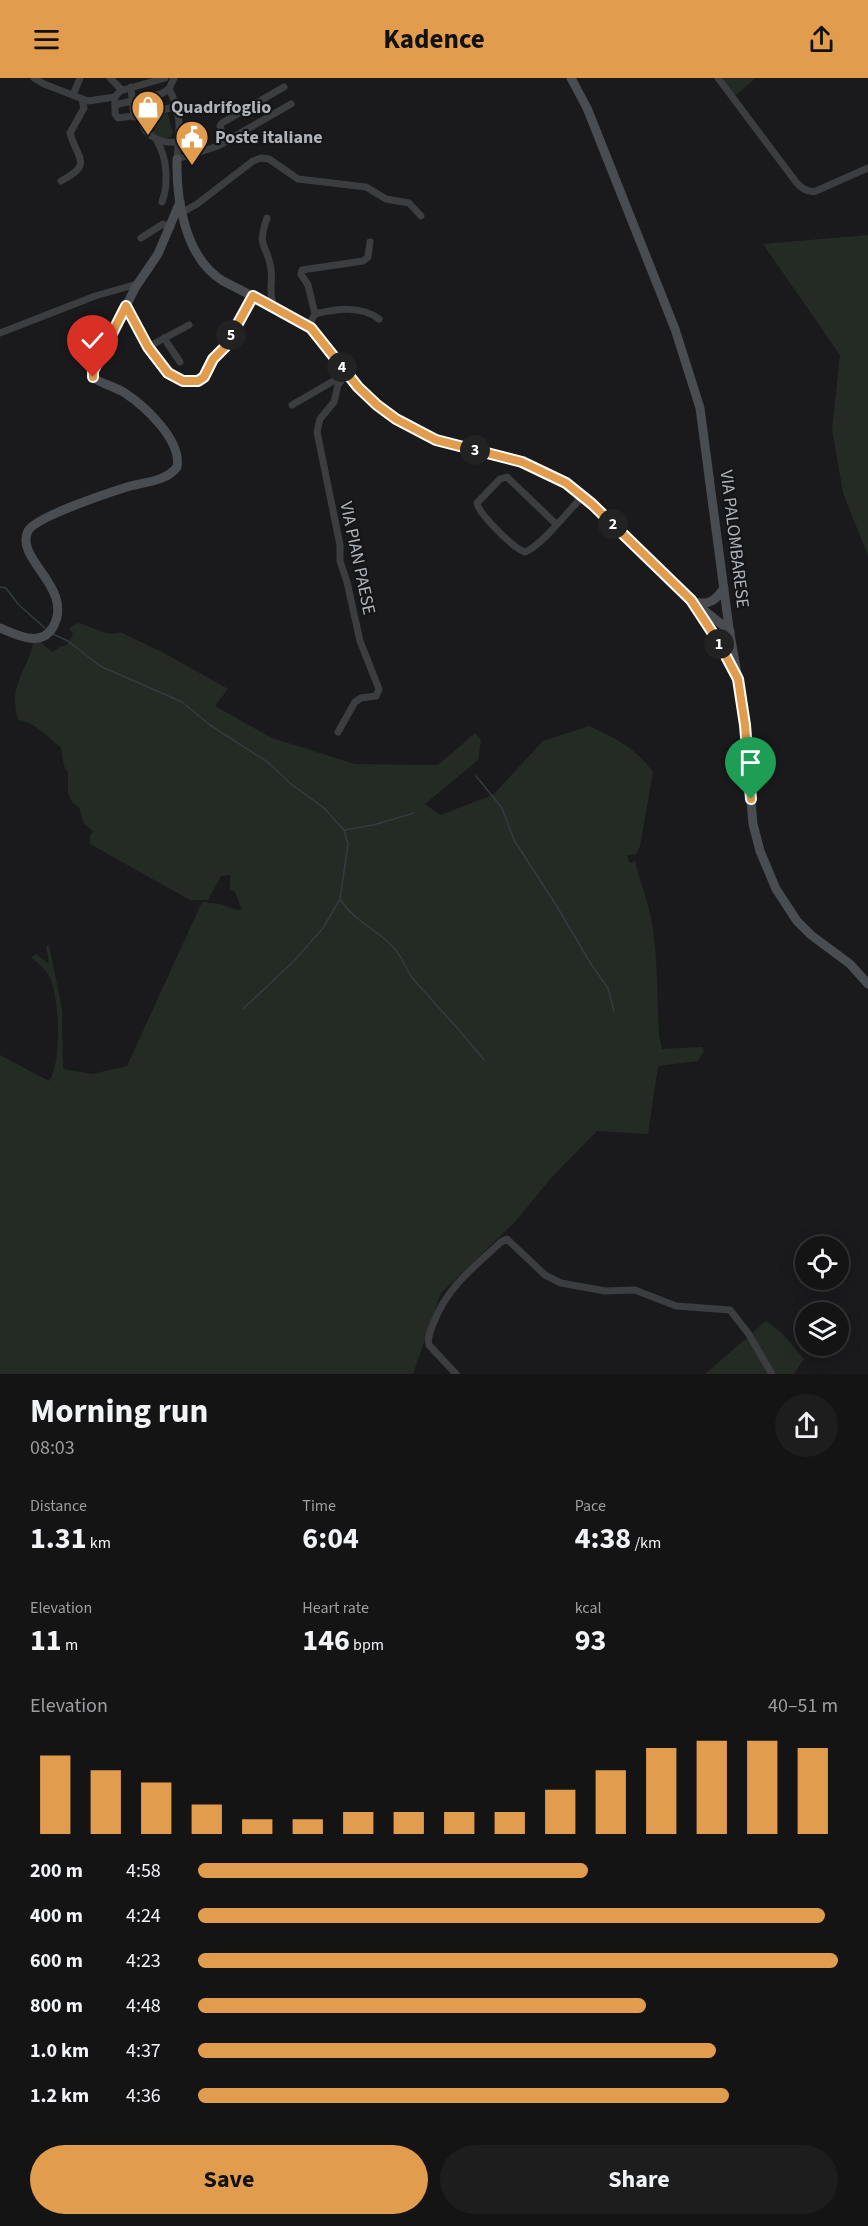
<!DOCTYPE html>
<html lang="en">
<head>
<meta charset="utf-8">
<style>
  body { margin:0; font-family:"Source Sans 3",sans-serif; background:#1d1d1e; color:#f1f3f6; height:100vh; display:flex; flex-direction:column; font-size:22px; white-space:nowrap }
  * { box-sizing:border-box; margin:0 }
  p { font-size:20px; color:#9d9ea0 }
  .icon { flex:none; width:33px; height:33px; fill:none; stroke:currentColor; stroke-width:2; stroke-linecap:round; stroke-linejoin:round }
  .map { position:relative; height:1296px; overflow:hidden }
  .details { display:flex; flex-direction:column; background:#141415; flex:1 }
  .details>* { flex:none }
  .buttons { position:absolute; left:795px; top:1158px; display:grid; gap:12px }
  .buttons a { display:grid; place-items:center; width:54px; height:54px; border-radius:50%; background:#141415; box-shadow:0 3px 15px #0003,0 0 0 2px #333334; font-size:30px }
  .pin { position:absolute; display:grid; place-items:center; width:51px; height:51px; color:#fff; margin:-62px -26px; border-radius:50% 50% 50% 0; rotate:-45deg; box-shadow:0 0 6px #0007 }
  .pin .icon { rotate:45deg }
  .km { position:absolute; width:30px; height:30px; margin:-15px; border-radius:50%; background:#222; color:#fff; font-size:16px; line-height:30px; text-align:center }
  .round { display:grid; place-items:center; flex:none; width:63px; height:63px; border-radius:32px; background:#1d1d1e }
  .summary { display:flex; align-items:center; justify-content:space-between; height:102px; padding:0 30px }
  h1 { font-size:33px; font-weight:700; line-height:45px }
  .metrics { display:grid; grid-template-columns:repeat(3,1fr); gap:9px; height:102px; padding:6px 30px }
  .metrics div { display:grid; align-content:center }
  .metrics b { font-size:30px; font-weight:700 }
  .metrics small { font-size:16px; font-weight:400 }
  .metrics p { font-size:16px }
  .chart { height:168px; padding:12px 30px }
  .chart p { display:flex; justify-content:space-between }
  .chart svg { width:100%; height:108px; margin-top:6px; stroke:#e19d4d; stroke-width:6 }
  .cta { display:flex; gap:12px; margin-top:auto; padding:12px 30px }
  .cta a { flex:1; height:69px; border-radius:36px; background:#e19d4d; color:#111; font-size:24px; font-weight:700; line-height:69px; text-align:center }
  .cta a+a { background:#1d1d1e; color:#f1f3f6 }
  ul { padding:0 30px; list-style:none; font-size:20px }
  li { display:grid; grid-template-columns:96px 72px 1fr; align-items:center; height:45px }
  li i { height:15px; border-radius:8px; background:#e19d4d }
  header { display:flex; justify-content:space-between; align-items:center; height:78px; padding:0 30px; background:#e19d4d; color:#111; font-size:27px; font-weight:700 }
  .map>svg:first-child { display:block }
  .green { fill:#242b24 }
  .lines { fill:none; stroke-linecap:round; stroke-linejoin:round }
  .stream { stroke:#333c41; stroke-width:1.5 }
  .street { stroke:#3b3d40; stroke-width:7 }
  .secondary { stroke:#494c50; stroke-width:9 }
  .route-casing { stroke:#fff; stroke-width:12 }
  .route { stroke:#e19d4d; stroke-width:8 }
  .labels { text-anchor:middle; stroke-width:4.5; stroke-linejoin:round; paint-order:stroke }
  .poi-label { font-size:18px; font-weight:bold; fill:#aeb3ba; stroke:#151517; text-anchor:start }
  .street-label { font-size:18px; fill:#aeb3ba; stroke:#151517 }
</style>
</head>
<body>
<header><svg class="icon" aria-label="menu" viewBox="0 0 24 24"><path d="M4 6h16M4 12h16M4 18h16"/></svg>Kadence<svg class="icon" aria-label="share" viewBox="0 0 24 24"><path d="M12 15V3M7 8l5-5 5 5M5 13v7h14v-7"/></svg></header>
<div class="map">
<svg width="868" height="1296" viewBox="0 0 868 1296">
  <rect width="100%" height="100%" fill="#1a1a1c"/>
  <g class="green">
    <path d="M717,0H756L737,16H731Z"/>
    <path d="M164,34L168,36L173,55L171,59C159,63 146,53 145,41Z"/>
    <path d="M868,157V478L843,415L832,351L840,277L763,166Z"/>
    <path d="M78,545C93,548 107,560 120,554L164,575L228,611L215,628L272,660L355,686L438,687L475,655L481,662L478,682L425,726L440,737L493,717L543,663L589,648C617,661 634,669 653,694L640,768L636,776L627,777L630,785L635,783C640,805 649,824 652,846C658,880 657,922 659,958L662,971L702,969L704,973L698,983L658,988L648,1056L597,1053L551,1100L515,1144L441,1215L413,1296H0V977L49,1003C62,984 60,922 50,900C46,891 38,885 31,879L36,876L49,886L46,868L49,867L62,931L63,991L92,996L127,988L202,824L220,826L237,832H242L235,814L230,812V797L221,798L208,822H190L90,766V758L93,753L84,746L79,729L72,724L68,715V695L64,688L61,670C48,659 36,645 19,642C15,634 16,633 15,624C14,600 34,579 33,561L42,565L52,574L60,569L67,567L73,556L69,550Z"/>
    <path d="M766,1243L782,1255L804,1281L794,1296H705Z"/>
  </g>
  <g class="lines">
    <g class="stream">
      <path d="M0,509L6,510L18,526L47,552"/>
      <path d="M53,556L68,563L100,588L182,624L210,647L269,685L291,706L324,730L344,752L348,766L340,821L323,850L295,882L243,931"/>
      <path d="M476,698L502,730L514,762L556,827L591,886L608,910L614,933"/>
      <path d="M345,752L373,747L414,735"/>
      <path d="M341,822C354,844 378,851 395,871C403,880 406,893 414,902C438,929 462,954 484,982"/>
    </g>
    <g class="street">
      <path d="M34,0L44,6L88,23L115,19L120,13L165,0"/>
      <path d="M110,0L122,12"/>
      <path d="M718,0L796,104C801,110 807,115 816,113L868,90"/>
      <path d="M131,9L134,39"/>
      <path d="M169,11C183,37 179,53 177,81L218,68L291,26"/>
      <path d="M169,11L174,0"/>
      <path d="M73,17L80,0"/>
      <path d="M115,24V36L118,40L142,37"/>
      <path d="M115,27L161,16L169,11"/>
      <path d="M178,28L142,37C140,58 162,66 178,64"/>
      <path d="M157,63C167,80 169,105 162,124"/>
      <path d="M222,66V55L220,48L222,45L284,9"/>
      <path d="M61,103C94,86 77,81 70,55L84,30L82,22"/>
      <path d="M183,134L197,126L253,83L261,80L269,81L298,101L366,109L386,121L409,125L421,138"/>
      <path d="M267,140C256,172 267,164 271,191C273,205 268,214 274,229"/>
      <path d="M141,160L163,146L171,149"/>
      <path d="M126,228L148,269L166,294L183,303H198L204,299L214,281L225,269L253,218"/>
      <path d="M315,236L308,207L301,196L302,192L363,183L368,179L370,164"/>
      <path d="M309,247L315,236C336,231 361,227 379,241"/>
      <path d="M0,255L95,218L137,206"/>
      <path d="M164,260L180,284"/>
      <path d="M148,269L189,247"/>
      <path d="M292,327L342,298"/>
      <path d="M556,446L507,399L500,401L477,425C478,435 514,471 525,474C541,468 569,432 583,418"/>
      <path d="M338,654L355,624L361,620L376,618L379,611L360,563L347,504L340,483V467L317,354L320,341L334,324L338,307L347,295"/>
      <path d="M456,1296L429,1267C427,1259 431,1251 434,1244C447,1209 475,1188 501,1164L507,1161L545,1197L561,1205L605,1213L635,1212L676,1228L730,1232L748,1255L772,1296"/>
    </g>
    <g class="secondary">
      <path d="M571,0L587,30L675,251L700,330L729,550L743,630L753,746L760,773L776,811L797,843L811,857L850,886L868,906"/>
      <path d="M177,81C176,122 185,180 223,203L309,247L360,312L396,341L436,362L522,384L566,405L592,426L691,522L730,553"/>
      <path d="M696,524C709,528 717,521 724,510"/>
      <path d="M695,529L733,591"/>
      <path d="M0,550C17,557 41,570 53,549C75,510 14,481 28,453C35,439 108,415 127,409C143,404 166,404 177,389C182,363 146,329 125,315C116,309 105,307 95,301L92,297L135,210L158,176L180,124"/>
    </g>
  </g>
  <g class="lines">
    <defs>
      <path id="route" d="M93,299V293L126,228L148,269L168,295L183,303H198L204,299L213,281L225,269L253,218L311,250L358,309L377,327L396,341L436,362L522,384L566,405L592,426L691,522L718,563L738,601L745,647L751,721"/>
    </defs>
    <use href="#route" class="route-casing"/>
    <use href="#route" class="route"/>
  </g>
  <defs>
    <symbol id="shop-pin" viewBox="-11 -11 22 30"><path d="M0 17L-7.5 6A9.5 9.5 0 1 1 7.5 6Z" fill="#e19d4d" stroke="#151517"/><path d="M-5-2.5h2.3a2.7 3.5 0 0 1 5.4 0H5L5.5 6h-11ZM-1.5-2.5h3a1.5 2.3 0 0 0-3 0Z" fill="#fff"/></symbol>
    <symbol id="civic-pin" viewBox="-11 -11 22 30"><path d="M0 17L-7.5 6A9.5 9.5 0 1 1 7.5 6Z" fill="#e19d4d" stroke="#151517"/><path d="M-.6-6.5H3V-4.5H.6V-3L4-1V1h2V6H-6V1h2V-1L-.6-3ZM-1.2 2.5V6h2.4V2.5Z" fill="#fff"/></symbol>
  </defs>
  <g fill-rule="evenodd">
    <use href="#shop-pin" x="129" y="10" width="38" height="52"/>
    <use href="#civic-pin" x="173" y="40" width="38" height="52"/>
  </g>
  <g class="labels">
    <g class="poi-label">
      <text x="171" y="35">Quadrifoglio</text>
      <text x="215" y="65">Poste italiane</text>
    </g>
    <g class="street-label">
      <text transform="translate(735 461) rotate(83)" y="6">VIA PALOMBARESE</text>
      <text transform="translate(358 480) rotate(78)" y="6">VIA PIAN PAESE</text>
    </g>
  </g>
</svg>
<div class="buttons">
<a><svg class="icon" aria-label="locate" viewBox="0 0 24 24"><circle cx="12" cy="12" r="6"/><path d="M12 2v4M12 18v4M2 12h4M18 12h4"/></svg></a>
<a><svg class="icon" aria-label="layers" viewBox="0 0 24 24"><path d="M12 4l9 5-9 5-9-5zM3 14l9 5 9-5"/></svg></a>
</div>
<div class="pin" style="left:751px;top:721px;background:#1e9e55"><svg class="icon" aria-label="arrive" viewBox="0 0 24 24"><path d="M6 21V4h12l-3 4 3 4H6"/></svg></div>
<div class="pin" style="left:93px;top:299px;background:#d93025"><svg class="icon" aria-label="check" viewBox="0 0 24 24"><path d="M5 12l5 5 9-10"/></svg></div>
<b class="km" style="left:719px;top:566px">1</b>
<b class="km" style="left:613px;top:446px">2</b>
<b class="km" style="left:475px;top:372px">3</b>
<b class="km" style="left:342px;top:289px">4</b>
<b class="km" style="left:231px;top:257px">5</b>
</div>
<section class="details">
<div class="summary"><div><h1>Morning run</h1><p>08:03</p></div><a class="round"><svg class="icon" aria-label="share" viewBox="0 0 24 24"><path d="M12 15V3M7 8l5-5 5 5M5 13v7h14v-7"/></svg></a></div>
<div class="metrics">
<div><p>Distance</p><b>1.31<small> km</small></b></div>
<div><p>Time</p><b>6:04</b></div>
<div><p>Pace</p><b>4:38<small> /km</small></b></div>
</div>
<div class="metrics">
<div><p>Elevation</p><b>11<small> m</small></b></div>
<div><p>Heart rate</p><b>146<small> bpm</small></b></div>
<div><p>kcal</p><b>93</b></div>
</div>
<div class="chart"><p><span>Elevation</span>40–51 m</p>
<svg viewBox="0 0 160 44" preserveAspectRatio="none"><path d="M5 44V12M15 44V18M25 44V23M35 44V32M45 44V38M55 44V38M65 44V35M75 44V35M85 44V35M95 44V35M105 44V26M115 44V18M125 44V9M135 44V6M145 44V6M155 44V9"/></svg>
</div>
<ul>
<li><b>200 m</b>4:58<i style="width:61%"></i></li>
<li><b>400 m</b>4:24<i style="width:98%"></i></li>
<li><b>600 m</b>4:23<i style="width:100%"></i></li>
<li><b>800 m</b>4:48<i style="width:70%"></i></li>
<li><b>1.0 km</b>4:37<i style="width:81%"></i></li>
<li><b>1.2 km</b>4:36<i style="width:83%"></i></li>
</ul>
<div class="cta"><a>Save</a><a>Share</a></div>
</section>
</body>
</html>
